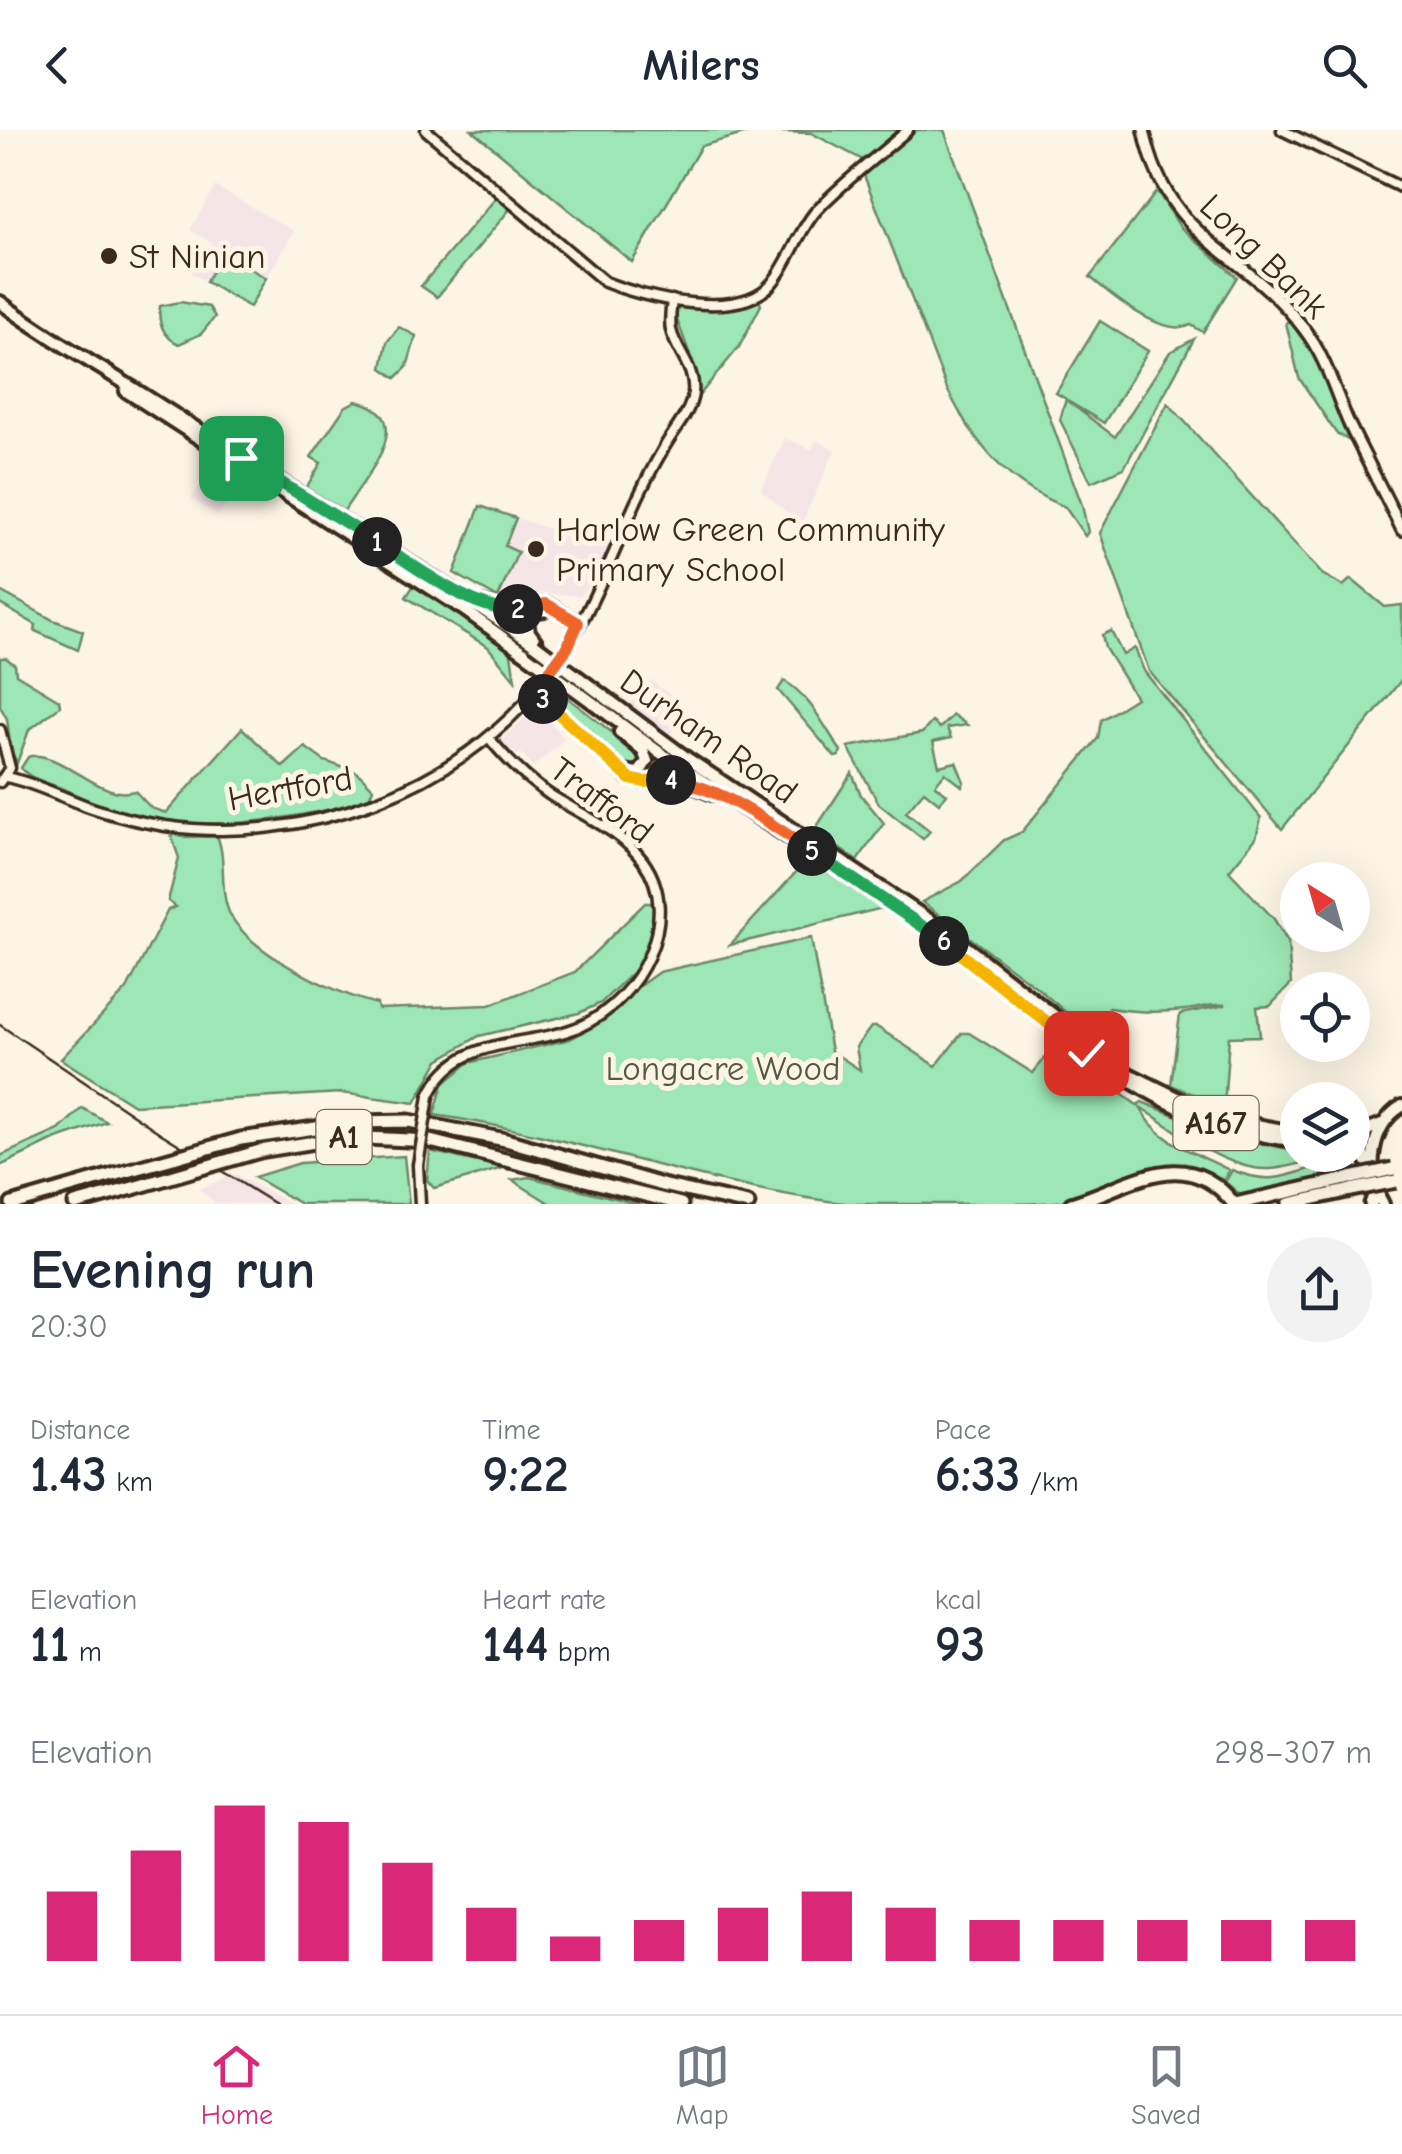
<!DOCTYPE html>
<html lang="en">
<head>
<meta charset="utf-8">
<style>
  body { margin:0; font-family:"Comic Neue",sans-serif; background:#f2f2f3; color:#1f2937; height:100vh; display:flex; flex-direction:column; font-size:38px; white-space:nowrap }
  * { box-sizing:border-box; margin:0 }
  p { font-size:32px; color:#747a83 }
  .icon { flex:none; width:55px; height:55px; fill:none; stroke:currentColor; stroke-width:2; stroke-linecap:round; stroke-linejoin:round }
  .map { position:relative; height:1074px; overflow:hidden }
  .sheet { display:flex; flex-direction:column; background:#fff; flex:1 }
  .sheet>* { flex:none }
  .needle { width:65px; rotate:323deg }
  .buttons { position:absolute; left:1280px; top:732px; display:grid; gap:20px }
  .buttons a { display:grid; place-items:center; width:90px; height:90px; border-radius:50%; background:#fff; box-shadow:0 10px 40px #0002; font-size:50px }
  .pin { position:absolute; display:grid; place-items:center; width:85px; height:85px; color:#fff; margin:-42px; border-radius:20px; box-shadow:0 5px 15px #0006 }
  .km { position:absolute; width:50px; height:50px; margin:-25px; border-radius:50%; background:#222; color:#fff; font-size:28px; line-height:50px; text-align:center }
  .round { display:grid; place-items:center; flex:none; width:105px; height:105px; border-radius:52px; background:#f2f2f3 }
  .headline { display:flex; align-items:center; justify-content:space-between; height:170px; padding:0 30px }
  h1 { font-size:55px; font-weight:600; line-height:75px }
  .stats { display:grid; grid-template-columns:repeat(3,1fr); gap:15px; height:170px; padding:10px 30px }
  .stats div { display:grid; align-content:center }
  .stats b { font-size:50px; font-weight:600 }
  .stats small { font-size:28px; font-weight:400 }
  .stats p { font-size:28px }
  .chart { height:280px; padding:20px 30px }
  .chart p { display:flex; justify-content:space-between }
  .chart svg { width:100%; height:180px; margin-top:10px; stroke:#db2777; stroke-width:6 }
  header { display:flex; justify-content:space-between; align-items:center; height:130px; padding:0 30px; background:#fff; font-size:45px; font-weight:600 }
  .dock { display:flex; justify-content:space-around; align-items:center; height:140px; border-top:2px solid #e0e1e3; background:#fff; font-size:28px; color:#747a83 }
  .dock a { display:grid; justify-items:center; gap:5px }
  .dock .current { color:#db2777 }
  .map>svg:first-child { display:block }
  .built { fill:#f6e5e7 }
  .green { fill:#9de6b5; stroke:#6c886a; stroke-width:2.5 }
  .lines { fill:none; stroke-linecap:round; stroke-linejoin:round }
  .tertiary-casing { stroke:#3b2a1e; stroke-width:15 }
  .secondary-casing { stroke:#3b2a1e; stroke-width:16 }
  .primary-casing { stroke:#3b2a1e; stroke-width:18 }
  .trunk-casing { stroke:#3b2a1e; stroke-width:19 }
  .tertiary { stroke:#fcf5e5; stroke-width:8 }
  .secondary { stroke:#fcf5e5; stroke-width:9 }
  .primary { stroke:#fcf5e5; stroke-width:10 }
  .trunk { stroke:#fcf5e5; stroke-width:11 }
  .rail { stroke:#3b2a1e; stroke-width:2.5 }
  .tertiary-bridge-casing { stroke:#3b2a1e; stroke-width:15; stroke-linecap:butt }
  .primary-bridge-casing { stroke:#3b2a1e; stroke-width:18; stroke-linecap:butt }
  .trunk-bridge-casing { stroke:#3b2a1e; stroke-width:19; stroke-linecap:butt }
  .tertiary-bridge { stroke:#fcf5e5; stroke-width:8 }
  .primary-bridge { stroke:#fcf5e5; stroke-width:10 }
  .trunk-bridge { stroke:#fcf5e5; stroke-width:11 }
  .split-1-casing { stroke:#fff; stroke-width:20 }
  .split-2-casing { stroke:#fff; stroke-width:20 }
  .split-3-casing { stroke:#fff; stroke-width:20 }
  .split-4-casing { stroke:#fff; stroke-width:20 }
  .split-5-casing { stroke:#fff; stroke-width:20 }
  .split-6-casing { stroke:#fff; stroke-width:20 }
  .split-7-casing { stroke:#fff; stroke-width:20 }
  .split-1 { stroke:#22a559; stroke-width:12 }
  .split-2 { stroke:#22a559; stroke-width:12 }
  .split-3 { stroke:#f0652b; stroke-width:12 }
  .split-4 { stroke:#f5b400; stroke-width:12 }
  .split-5 { stroke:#f0652b; stroke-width:12 }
  .split-6 { stroke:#22a559; stroke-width:12 }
  .split-7 { stroke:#f5b400; stroke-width:12 }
  .poi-dot { fill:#3b2a1e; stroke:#fcf5e5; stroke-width:4 }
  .labels { text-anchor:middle; stroke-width:10; stroke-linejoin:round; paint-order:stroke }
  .shield { fill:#fcf5e5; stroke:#75675a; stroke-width:2.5 }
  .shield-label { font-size:32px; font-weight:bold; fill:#3b2a1e }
  .poi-label { font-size:35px; fill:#3b2a1e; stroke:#fcf5e5; text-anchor:start }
  .street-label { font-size:35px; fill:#3b2a1e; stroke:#fcf5e5 }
  .park-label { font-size:35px; fill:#545944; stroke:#fcf5e5 }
</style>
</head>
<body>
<header><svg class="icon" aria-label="back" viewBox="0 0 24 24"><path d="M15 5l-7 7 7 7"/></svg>Milers<svg class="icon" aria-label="search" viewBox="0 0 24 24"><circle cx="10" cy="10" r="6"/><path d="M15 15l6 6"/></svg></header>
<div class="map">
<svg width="1402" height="1074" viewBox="0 0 1402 1074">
  <rect width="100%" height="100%" fill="#fcf5e5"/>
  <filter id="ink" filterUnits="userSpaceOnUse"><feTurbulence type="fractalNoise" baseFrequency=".01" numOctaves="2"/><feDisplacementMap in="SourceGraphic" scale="20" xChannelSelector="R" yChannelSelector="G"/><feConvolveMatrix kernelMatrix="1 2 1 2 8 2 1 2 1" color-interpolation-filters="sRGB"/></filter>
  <g filter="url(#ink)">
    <g class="built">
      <path d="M215,56L294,101L250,177L191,143L212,113L190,100Z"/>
      <path d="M785,308L812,320L816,310L835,320L801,395L761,360Z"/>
      <path d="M219,330L246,348L218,386L191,368Z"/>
      <path d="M480,376L565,404L576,400L613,411L597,445L580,466L545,463L504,471L454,443Z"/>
      <path d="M651,550L688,579L669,606L628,576Z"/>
      <path d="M537,577L565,609L533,637L521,623L517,625L512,620L508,623L499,612Z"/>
      <path d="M236,1044L282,1069L290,1074H216L199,1059Z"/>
    </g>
    <g class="green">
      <path d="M472,0H944L1082,375L1088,402L1085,406L1065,377C1006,354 975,314 947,259L865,48L863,30L811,3L754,1L701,16L632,132Z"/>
      <path d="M1157,61L1180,97L1237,147L1203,202L1191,195C1162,208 1111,165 1090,147Z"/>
      <path d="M496,68L510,79L437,167L421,156Z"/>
      <path d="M222,123L266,148L250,177L206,152Z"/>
      <path d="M759,171L761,175L739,217L697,268L698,246L674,182L679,175L734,179Z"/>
      <path d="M180,172L209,177L215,187L201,204L179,214C164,208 157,192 160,176Z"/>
      <path d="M1289,190L1315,226L1348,310L1336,303L1299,248L1286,193Z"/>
      <path d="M1100,191L1148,221L1104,293L1066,270L1115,307L1170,222L1194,209L1124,338L1091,352L1060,290L1066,269L1056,263Z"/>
      <path d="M399,197L416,206L407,237L396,248L382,238L387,212Z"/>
      <path d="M356,271C422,286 365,347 344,381L306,358L321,333L311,327L345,277Z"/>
      <path d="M1168,273L1322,444L1343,456L1351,449L1385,477L1402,475V549L1282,699L1149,541L1100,403Z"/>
      <path d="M480,376L516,388L505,416L518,422L498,468L454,443Z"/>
      <path d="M414,455L501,512L511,524L515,550L488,517L406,467Z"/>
      <path d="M0,461L53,490L83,501L78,520L35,501L36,495L0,474Z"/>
      <path d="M1111,501L1123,525L1135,518L1144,541L1261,688L1256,708L1229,741L1274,789L1288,812L1291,854L1270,876L1257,877L1260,906L1229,907L1224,977L1171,955L1180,884L1226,875C1210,873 1199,879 1185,880C1159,883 1134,882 1109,878L1102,913L1035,856L922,772L962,751L1004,710L1022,702L1098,608L1101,590L1136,568L1105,518L1102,505Z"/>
      <path d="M0,528H6L15,535L16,544L59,570L60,576L29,600L17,633L11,621L7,589L0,576Z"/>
      <path d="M784,551C809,564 825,598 841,621L839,626L835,627L778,560Z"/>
      <path d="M550,554L641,625L644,630L635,640L625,637L549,568L547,559Z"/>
      <path d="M953,585L967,595L947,598L951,608L933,612L939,636L956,632L964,652L962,656L945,643L935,655L947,664L939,673L924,661L906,682L930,701L923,709L879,674L848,617L922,603L932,592L940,598Z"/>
      <path d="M242,598L283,637L305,617L324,631L357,642L373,658L368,670C288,691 199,705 118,681C98,675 80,666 61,658C47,652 31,650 21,638L28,627C52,618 92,659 119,662C124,663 130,662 135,661L151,678L166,683Z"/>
      <path d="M852,643L861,665L884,693L857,731L814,701Z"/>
      <path d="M170,702L184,707L217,706C227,729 219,759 229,782C248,823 335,864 377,874L378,879L489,875L575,842L645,773H651L656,778L654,803L638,837L601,873L579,883L479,906L439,930L415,973L341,963L134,975L61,929L127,859L168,780L176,777L168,771L179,728Z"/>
      <path d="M809,728L883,778L730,815Z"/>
      <path d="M811,808L831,921L860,940L856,917L871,897H877L936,936L962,903H969L1033,943L1046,927L1065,938L1069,933H1078L1091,949L1116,960L1137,975L1142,972C1193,993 1243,1013 1297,1020L1298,1025H1319V1029C1302,1032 1282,1040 1265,1039C1224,1038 1174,999 1140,977C1158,1014 1196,1022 1229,1040L1223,1051C1159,1014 1126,1056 1065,1071C1043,1074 1020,1074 997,1074C949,1074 899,1074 852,1074C710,1059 575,1005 434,985L443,954L468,933L570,909L606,889L635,859L659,842Z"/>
      <path d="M82,978L107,992L54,1010L0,1036V1026L59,1000Z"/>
      <path d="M430,1021L503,1038L434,1058L427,1050Z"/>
      <path d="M404,1026L409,1074H301L254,1047L300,1033Z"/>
      <path d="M1350,1030L1360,1041L1241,1065L1225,1052L1232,1040C1285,1062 1300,1033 1350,1030Z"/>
      <path d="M529,1047L639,1074H551L512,1050Z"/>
    </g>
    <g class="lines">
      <defs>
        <g id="tertiary">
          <path d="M426,0L605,152C645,168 740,192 772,153C790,131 798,102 816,81C843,52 878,26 908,0"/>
          <path d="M1282,0L1402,58"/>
          <path d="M535,561L621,641"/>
          <path d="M0,600L10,638L0,652"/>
          <path d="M6,647C36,653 63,668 92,678C115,686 140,692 165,696C302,716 459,661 544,550C577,508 598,460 619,411C632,379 647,346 665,316C674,300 691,282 693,263C696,238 676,222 671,200C669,190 671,179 672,170"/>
          <path d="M429,966C457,903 528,919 581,896C639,870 684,788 643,731C620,700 582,685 550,665C526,649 507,630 489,608"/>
          <path d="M418,1035L420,1074"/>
        </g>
        <path id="secondary" d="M1144,0C1167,114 1244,118 1304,199C1327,229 1335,263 1350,296C1367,331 1385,365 1402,400"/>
        <g id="primary">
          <path d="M0,172C47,208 98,235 147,267C276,350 408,428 534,514"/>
          <path d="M126,261L463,479L537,532"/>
          <path d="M249,331L260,332L271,326L268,336L272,344"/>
          <path d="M482,473L509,480L547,474L578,493"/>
          <path d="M537,513L529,502L527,492L534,482L545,480"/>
          <path d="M574,544L688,629L947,802L1129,944L1196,977L1236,991L1298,1003"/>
          <path d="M567,554C604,580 640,610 678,635C760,690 844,742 926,798C1050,883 1138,994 1298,1011"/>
          <path d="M620,602L643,621L647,631L639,643L621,641"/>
          <path d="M627,647L643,652H684L712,664"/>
          <path d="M1352,1006L1382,994"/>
          <path d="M1352,1017L1362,1024L1373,1040"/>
          <path d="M1383,1074C1365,1043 1370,995 1402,976"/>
        </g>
        <g id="trunk">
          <path d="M241,1009L356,992L409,991L506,1010L662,1055L748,1074"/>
          <path d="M260,1021L345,1007L430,1011L681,1074"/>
          <path d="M12,1074L116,1044"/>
          <path d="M75,1074L133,1058"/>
          <path d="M1071,1074C1130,1057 1185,1011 1234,1074"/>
          <path d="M1235,1074L1351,1048"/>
          <path d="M1289,1074L1351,1060"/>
          <path d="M1371,1074L1376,1061"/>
        </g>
      </defs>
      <use href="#tertiary" class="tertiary-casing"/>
      <use href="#secondary" class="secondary-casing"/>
      <use href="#primary" class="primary-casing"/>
      <use href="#trunk" class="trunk-casing"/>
      <use href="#tertiary" class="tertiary"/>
      <use href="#secondary" class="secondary"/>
      <use href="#primary" class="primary"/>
      <use href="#trunk" class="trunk"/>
      <path class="rail" d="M0,895L160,1003L275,1074"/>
      <defs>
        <path id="tertiary-bridge" d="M418,1035L429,966"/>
        <g id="primary-bridge">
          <path d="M534,514L574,544"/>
          <path d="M537,532L567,554"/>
        </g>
        <g id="trunk-bridge">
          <path d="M116,1044L241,1009"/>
          <path d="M1351,1048L1393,1039"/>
          <path d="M133,1058L260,1021"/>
          <path d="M1351,1060L1396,1051"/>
        </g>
      </defs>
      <use href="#tertiary-bridge" class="tertiary-bridge-casing"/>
      <use href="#primary-bridge" class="primary-bridge-casing"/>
      <use href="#trunk-bridge" class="trunk-bridge-casing"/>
      <use href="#tertiary-bridge" class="tertiary-bridge"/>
      <use href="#primary-bridge" class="primary-bridge"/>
      <use href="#trunk-bridge" class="trunk-bridge"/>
    </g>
  </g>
  <g class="lines" filter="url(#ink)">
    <defs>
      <path id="split-1" d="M241,328L377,412"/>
      <path id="split-2" d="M377,412C411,433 478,486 518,479"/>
      <path id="split-3" d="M518,479L546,474L578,493L567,518L535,561L543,569"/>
      <path id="split-4" d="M543,569L630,649L644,652L671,650"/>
      <path id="split-5" d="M671,650C722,657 770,694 812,721"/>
      <path id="split-6" d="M812,721L944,811"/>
      <path id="split-7" d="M944,811L1086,923"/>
    </defs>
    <use href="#split-1" class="split-1-casing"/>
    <use href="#split-2" class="split-2-casing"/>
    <use href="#split-3" class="split-3-casing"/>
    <use href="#split-4" class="split-4-casing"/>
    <use href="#split-5" class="split-5-casing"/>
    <use href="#split-6" class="split-6-casing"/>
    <use href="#split-7" class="split-7-casing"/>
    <use href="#split-1" class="split-1"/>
    <use href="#split-2" class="split-2"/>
    <use href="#split-3" class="split-3"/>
    <use href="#split-4" class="split-4"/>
    <use href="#split-5" class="split-5"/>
    <use href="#split-6" class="split-6"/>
    <use href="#split-7" class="split-7"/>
  </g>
  <g class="poi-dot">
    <circle cx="109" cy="126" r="10"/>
    <circle cx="536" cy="419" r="10"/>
  </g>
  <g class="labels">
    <g class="shield">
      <rect x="1173.5" y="966" width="85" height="54" rx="8"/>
      <rect x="316.5" y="980" width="55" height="54" rx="8"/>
    </g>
    <g class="shield-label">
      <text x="1216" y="1004">A167</text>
      <text x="344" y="1018">A1</text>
    </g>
    <g class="poi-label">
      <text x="129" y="138">St Ninian</text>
      <text x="556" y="411">Harlow Green Community<tspan x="556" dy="40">Primary School</tspan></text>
    </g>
    <g class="street-label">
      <text transform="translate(1264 126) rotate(44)" y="12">Long Bank</text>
      <text transform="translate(709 606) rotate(35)" y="12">Durham Road</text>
      <text transform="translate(290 658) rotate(-10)" y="12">Hertford</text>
      <text transform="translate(602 670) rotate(37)" y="12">Trafford</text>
    </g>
    <g class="park-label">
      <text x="723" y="950">Longacre Wood</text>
    </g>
  </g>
</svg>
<div class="buttons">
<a><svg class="needle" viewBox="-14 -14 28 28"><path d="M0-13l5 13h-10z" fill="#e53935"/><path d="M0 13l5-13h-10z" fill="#747a83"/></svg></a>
<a><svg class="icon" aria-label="locate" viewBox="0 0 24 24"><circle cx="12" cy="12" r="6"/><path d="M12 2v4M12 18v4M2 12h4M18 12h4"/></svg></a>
<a><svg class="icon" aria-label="layers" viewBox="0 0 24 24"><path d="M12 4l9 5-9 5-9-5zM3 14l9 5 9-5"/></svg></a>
</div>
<div class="pin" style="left:241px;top:328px;background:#1e9e55"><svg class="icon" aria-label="arrive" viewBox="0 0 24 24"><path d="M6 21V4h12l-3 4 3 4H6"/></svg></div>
<div class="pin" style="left:1086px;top:923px;background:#d93025"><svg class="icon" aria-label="check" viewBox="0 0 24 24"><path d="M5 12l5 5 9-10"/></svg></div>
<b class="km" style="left:377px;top:412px">1</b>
<b class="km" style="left:518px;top:479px">2</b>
<b class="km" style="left:543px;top:569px">3</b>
<b class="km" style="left:671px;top:650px">4</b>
<b class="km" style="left:812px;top:721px">5</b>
<b class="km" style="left:944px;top:811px">6</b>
</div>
<section class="sheet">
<div class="headline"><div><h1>Evening run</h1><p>20:30</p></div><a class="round"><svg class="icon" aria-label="share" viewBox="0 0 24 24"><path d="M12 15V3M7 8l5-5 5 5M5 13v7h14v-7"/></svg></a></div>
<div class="stats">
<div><p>Distance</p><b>1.43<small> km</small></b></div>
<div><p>Time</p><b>9:22</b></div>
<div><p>Pace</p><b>6:33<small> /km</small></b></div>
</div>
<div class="stats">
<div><p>Elevation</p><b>11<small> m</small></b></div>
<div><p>Heart rate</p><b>144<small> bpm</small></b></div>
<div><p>kcal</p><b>93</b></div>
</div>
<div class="chart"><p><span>Elevation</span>298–307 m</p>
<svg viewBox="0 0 160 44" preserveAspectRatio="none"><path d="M5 44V27M15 44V17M25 44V6M35 44V10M45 44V20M55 44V31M65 44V38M75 44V34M85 44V31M95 44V27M105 44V31M115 44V34M125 44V34M135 44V34M145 44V34M155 44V34"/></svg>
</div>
</section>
<nav class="dock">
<a class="current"><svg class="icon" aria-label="home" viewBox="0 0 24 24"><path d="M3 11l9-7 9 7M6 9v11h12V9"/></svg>Home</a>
<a><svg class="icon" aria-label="map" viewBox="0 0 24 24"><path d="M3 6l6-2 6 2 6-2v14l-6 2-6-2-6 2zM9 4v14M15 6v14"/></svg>Map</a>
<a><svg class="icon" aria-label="saved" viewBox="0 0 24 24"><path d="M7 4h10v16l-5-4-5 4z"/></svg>Saved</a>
</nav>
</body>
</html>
